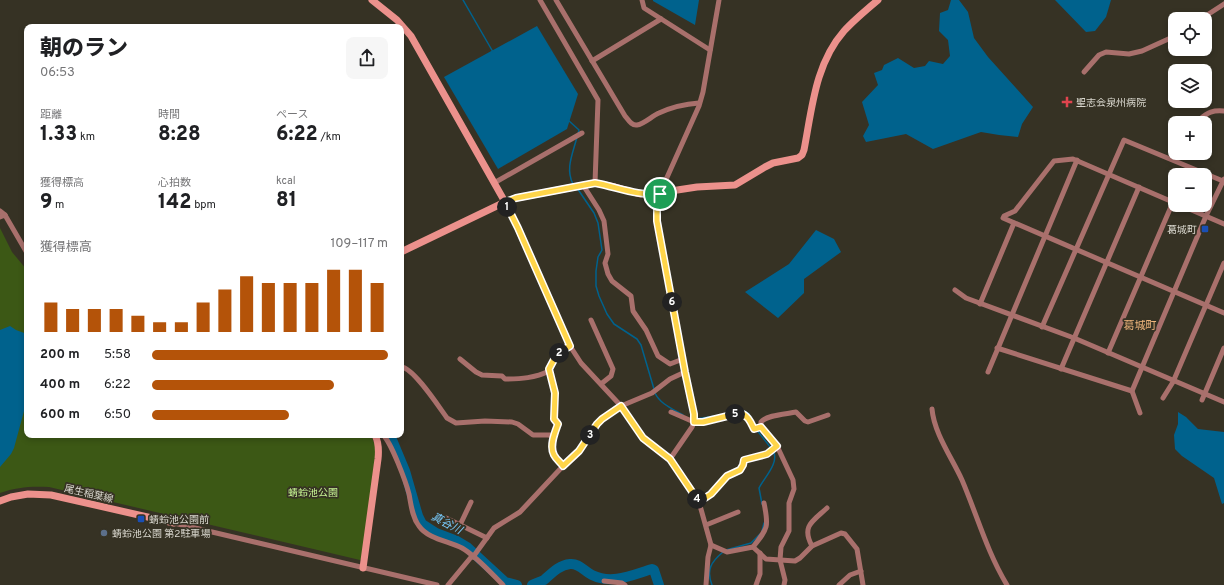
<!DOCTYPE html>
<html lang="ja">
<head>
<meta charset="utf-8">
<style>
  body { margin:0; font-family:Overpass,"Noto Sans JP",sans-serif; background:#f6f6f6; color:#202124; height:100vh; display:flex; flex-direction:column; font-size:15px; white-space:nowrap }
  * { box-sizing:border-box; margin:0 }
  p { font-size:13px; color:#757577 }
  .icon { flex:none; width:22px; height:22px; fill:none; stroke:currentColor; stroke-width:2; stroke-linecap:round; stroke-linejoin:round }
  .map { position:relative; flex:1; overflow:hidden }
  .sheet { position:absolute; left:24px; top:24px; width:380px; height:414px; display:flex; flex-direction:column; background:#fff; border-radius:8px; box-shadow:0 2px 6px #0003 }
  .sheet>* { flex:none }
  .controls { position:absolute; left:1168px; top:12px; display:grid; gap:8px }
  .controls a { display:grid; place-items:center; width:44px; height:44px; border-radius:8px; background:#fff; box-shadow:0 2px 6px #0003; font-size:20px }
  .pin { position:absolute; display:grid; place-items:center; width:34px; height:34px; color:#fff; margin:-17px; border:2px solid #fff; border-radius:50%; box-shadow:0 1px 4px #0007 }
  .km { position:absolute; width:20px; height:20px; margin:-10px; border-radius:50%; background:#222; color:#fff; font-size:11px; line-height:20px; text-align:center }
  .round { display:grid; place-items:center; flex:none; width:42px; height:42px; border-radius:8px; background:#f6f6f6 }
  .headline { display:flex; align-items:center; justify-content:space-between; height:68px; padding:0 16px }
  h1 { font-size:22px; font-weight:800; line-height:30px }
  .stats { display:grid; grid-template-columns:repeat(3,1fr); gap:6px; height:68px; padding:4px 16px }
  .stats div { display:grid; align-content:center }
  .stats b { font-size:20px; font-weight:800 }
  .stats small { font-size:11px; font-weight:400 }
  .stats p { font-size:11px }
  .chart { height:112px; padding:8px 16px }
  .chart p { display:flex; justify-content:space-between }
  .chart svg { width:100%; height:72px; margin-top:4px; stroke:#b45309; stroke-width:6 }
  ul { padding:0 16px; list-style:none; font-size:13px }
  li { display:grid; grid-template-columns:64px 48px 1fr; align-items:center; height:30px }
  li i { height:10px; border-radius:5px; background:#b45309 }
  .map>svg:first-child { display:block }
  .green { fill:#3c5815 }
  .water { fill:#00628d }
  .lines { fill:none; stroke-linecap:round; stroke-linejoin:round }
  .stream { stroke:#00628d; stroke-width:1.5 }
  .river { stroke:#00628d; stroke-width:10 }
  .street { stroke:#a9706c; stroke-width:5 }
  .secondary { stroke:#ec918c; stroke-width:7 }
  .route-casing { stroke:#fff; stroke-width:8 }
  .route { stroke:#ffd54a; stroke-width:5 }
  .health-dot { fill:#e0444e; stroke:#363224; stroke-width:1.5 }
  .transit-dot { fill:#1a4fb4; stroke:#363224; stroke-width:1.5 }
  .service-dot { fill:#5c6f8a; stroke:#363224; stroke-width:1.5 }
  .labels { text-anchor:middle; stroke-width:3.5; stroke-linejoin:round; paint-order:stroke }
  .poi-label { font-size:10px; fill:#d9d7ce; stroke:#363224; text-anchor:start }
  .park-label { font-size:10px; fill:#c7f594; stroke:#363224 }
  .street-label { font-size:10px; fill:#d9d7ce; stroke:#363224 }
  .neighbourhood-label { font-size:11px; fill:#f0b67c; stroke:#363224 }
  .water-label { font-size:11px; font-style:italic; fill:#78cafb; stroke:#363224 }
</style>
</head>
<body>
<div class="map">
<svg width="1224" height="585" viewBox="0 0 1224 585">
  <rect width="100%" height="100%" fill="#363224"/>
  <path class="green" d="M0,228L12,252L27,270V435H371L376,448L363,558L360,560L49,487C31,486 17,487 0,493Z"/>
  <g class="water">
    <path d="M653,0H699L695,25L653,1Z"/>
    <path d="M951,0H959L968,12L974,38L988,57L1033,107L1022,124L1018,137L999,135L981,132L933,149L906,134L866,142L863,136L869,125L862,102L878,85L874,73L882,70L884,65L898,58L914,68L925,66L929,61L943,64L950,56L948,40L939,31L940,13L948,10Z"/>
    <path d="M1055,0H1111L1106,17L1095,31L1086,32Z"/>
    <path d="M537,26L578,94L567,129L498,169L444,77Z"/>
    <path d="M816,230L834,239L841,252L804,279V293L778,318L745,292L789,264Z"/>
    <path d="M10,326L16,330L27,334V400L14,448L11,454L0,467V330Z"/>
    <path d="M1178,412L1186,417L1198,429L1224,432V503L1222,504L1214,478L1182,456L1175,449L1174,435L1178,424Z"/>
  </g>
  <g class="lines">
    <g class="stream">
      <path d="M463,0L493,52"/>
      <path d="M568,120L579,130L578,134"/>
      <path d="M573,184C565,169 573,153 577,137"/>
      <path d="M577,188L594,213L598,223L602,250L598,257L596,271V286L599,296L607,314L614,324L637,339L641,345L654,389"/>
      <path d="M655,393C660,404 673,409 683,415"/>
      <path d="M741,411H744L749,414L754,424"/>
      <path d="M696,419L721,415"/>
      <path d="M756,429L771,448"/>
      <path d="M762,504L759,488C764,478 780,462 773,451"/>
      <path d="M762,531L764,523"/>
      <path d="M726,550L751,543L760,534"/>
      <path d="M712,585C706,570 711,562 723,552"/>
    </g>
    <g class="river">
      <path d="M390,435L405,471L418,516L422,524L436,533L457,541L467,547L505,582L517,585"/>
      <path d="M532,585C536,583 540,582 544,580C552,573 559,565 570,564C579,563 584,571 592,575C612,585 632,575 652,569L654,570L659,585"/>
    </g>
    <g class="street">
      <path d="M540,0L598,100L595,183"/>
      <path d="M556,0L625,116C628,119 631,126 637,125C644,124 652,116 659,113C672,107 685,104 699,103"/>
      <path d="M642,0L644,8L710,50"/>
      <path d="M1201,19L1224,4"/>
      <path d="M592,61L661,19"/>
      <path d="M1084,72L1099,55L1106,52L1129,54L1142,51L1175,36"/>
      <path d="M1199,120C1208,112 1213,110 1224,111"/>
      <path d="M494,183L582,133"/>
      <path d="M583,185L599,210L604,221L608,254L605,263L608,274L612,281L631,296L633,311L646,330L658,356L670,364L683,359"/>
      <path d="M505,202L518,228L570,346L581,363L621,406L643,438L670,459L699,502L711,545L708,557L706,585"/>
      <path d="M1175,203L1073,159L1054,161L1015,211L1004,216L1003,218L1224,313"/>
      <path d="M1180,205L1224,224"/>
      <path d="M0,211L5,215"/>
      <path d="M0,217L5,215L27,253"/>
      <path d="M955,290L966,298L1074,338L1224,402"/>
      <path d="M980,304L1014,223"/>
      <path d="M591,320L613,369L611,376L601,384"/>
      <path d="M1042,327L1124,140L1223,181"/>
      <path d="M997,348L1132,391"/>
      <path d="M1108,353L1173,202"/>
      <path d="M460,359L476,372L482,375L502,376L505,379C521,379 535,378 549,371"/>
      <path d="M401,367C413,367 439,407 447,418L456,423L485,421L512,422L518,424L533,435H550C554,440 552,445 553,451C554,457 559,461 563,466"/>
      <path d="M1061,369L1139,187"/>
      <path d="M988,372L1077,160"/>
      <path d="M1163,398L1173,382L1224,263"/>
      <path d="M1202,400L1224,348"/>
      <path d="M932,409C934,433 952,458 962,480C977,515 987,552 1007,585"/>
      <path d="M671,412L694,422H703L740,413L747,417L754,429L761,427V422C766,415 787,414 796,412L805,421L808,422L828,415"/>
      <path d="M1140,413L1132,391L1206,216L1224,179"/>
      <path d="M761,427L777,446L793,480L794,489L789,503V531L781,547L780,560L785,580L784,585"/>
      <path d="M383,435C391,442 406,482 409,494C411,504 412,517 419,526C428,539 448,541 462,548C476,556 491,573 503,585"/>
      <path d="M552,437L559,424L554,419L555,393L549,369L557,354L570,346"/>
      <path d="M670,459L692,427L694,422L695,415L685,372L657,221V203L660,193L699,106L703,92L719,0"/>
      <path d="M699,502L711,494L727,476L740,470L743,465V460L767,454L777,446"/>
      <path d="M446,518L487,538"/>
      <path d="M174,523L437,585"/>
      <path d="M460,525L471,502"/>
      <path d="M706,525L738,512"/>
      <path d="M711,545L727,552L753,547L766,559L795,561L800,558L812,546L821,542L841,533L845,534L857,549L863,585"/>
      <path d="M812,546C801,526 813,521 827,508"/>
      <path d="M753,547C768,528 769,527 764,503"/>
      <path d="M473,557L494,528L520,512L563,466L579,451L597,424L602,419L621,406L652,393L670,379L685,372"/>
      <path d="M604,581L622,583L625,585"/>
      <path d="M448,585L472,556"/>
      <path d="M756,585L760,574V553"/>
      <path d="M839,585L850,575L861,571"/>
    </g>
    <g class="secondary">
      <path d="M372,0L397,20L411,36L505,202"/>
      <path d="M401,252L505,202L516,198L595,183L615,187L640,194H651L697,187L735,185L765,167L773,163L798,158L802,155L804,150C812,109 815,64 844,31C854,20 866,10 878,0"/>
      <path d="M0,501L11,497L28,494L51,495L174,523"/>
      <path d="M363,568L378,459C379,450 379,443 375,435"/>
    </g>
  </g>
  <g class="lines">
    <defs>
      <path id="route" d="M595,183C617,187 638,196 660,194L657,203V221L685,372L694,414V422H703L740,413C748,415 751,423 754,429L761,427L777,446L767,454L744,460L743,465L740,470L727,476L711,494L699,502L670,459L643,438L621,406L602,419L597,424L579,451L563,466C560,462 556,459 554,455C549,446 555,432 558,424L554,419L555,393L549,369L557,354L570,346L518,228L505,202L516,198Z"/>
    </defs>
    <use href="#route" class="route-casing"/>
    <use href="#route" class="route"/>
  </g>
  <path class="health-dot" d="M1065 96h4v4h4v4h-4v4h-4v-4h-4v-4h4z"/>
  <g class="transit-dot">
    <rect x="1201" y="225" width="8" height="8" rx="2"/>
    <rect x="137" y="515" width="8" height="8" rx="2"/>
  </g>
  <circle class="service-dot" cx="104" cy="533" r="4"/>
  <g class="labels">
    <g class="poi-label">
      <text x="1076" y="106">聖志会泉州病院</text>
      <text x="1197" y="233" text-anchor="end">葛城町</text>
      <text x="149" y="523">蜻蛉池公園前</text>
      <text x="112" y="537">蜻蛉池公園 第2駐車場</text>
    </g>
    <g class="park-label">
      <text x="313" y="496">蜻蛉池公園</text>
    </g>
    <g class="street-label">
      <text transform="translate(89 493) rotate(13)" y="4">尾生稲葉線</text>
    </g>
    <g class="neighbourhood-label">
      <text x="1140" y="329">葛城町</text>
    </g>
    <g class="water-label">
      <text transform="translate(447 523) rotate(28)" y="4">真谷川</text>
    </g>
  </g>
</svg>
<div class="controls">
<a><svg class="icon" aria-label="locate" viewBox="0 0 24 24"><circle cx="12" cy="12" r="6"/><path d="M12 2v4M12 18v4M2 12h4M18 12h4"/></svg></a>
<a><svg class="icon" aria-label="layers" viewBox="0 0 24 24"><path d="M12 4l9 5-9 5-9-5zM3 14l9 5 9-5"/></svg></a>
<a>+</a>
<a>−</a>
</div>
<div class="pin" style="left:660px;top:194px;background:#1e9e55"><svg class="icon" aria-label="arrive" viewBox="0 0 24 24"><path d="M6 21V4h12l-3 4 3 4H6"/></svg></div>
<b class="km" style="left:507px;top:207px">1</b>
<b class="km" style="left:559px;top:353px">2</b>
<b class="km" style="left:590px;top:435px">3</b>
<b class="km" style="left:697px;top:499px">4</b>
<b class="km" style="left:735px;top:414px">5</b>
<b class="km" style="left:672px;top:302px">6</b>
<section class="sheet">
<div class="headline"><div><h1>朝のラン</h1><p>06:53</p></div><a class="round"><svg class="icon" aria-label="share" viewBox="0 0 24 24"><path d="M12 15V3M7 8l5-5 5 5M5 13v7h14v-7"/></svg></a></div>
<div class="stats">
<div><p>距離</p><b>1.33<small> km</small></b></div>
<div><p>時間</p><b>8:28</b></div>
<div><p>ペース</p><b>6:22<small> /km</small></b></div>
</div>
<div class="stats">
<div><p>獲得標高</p><b>9<small> m</small></b></div>
<div><p>心拍数</p><b>142<small> bpm</small></b></div>
<div><p>kcal</p><b>81</b></div>
</div>
<div class="chart"><p><span>獲得標高</span>109–117 m</p>
<svg viewBox="0 0 160 44" preserveAspectRatio="none"><path d="M5 44V26M15 44V30M25 44V30M35 44V30M45 44V34M55 44V38M65 44V38M75 44V26M85 44V18M95 44V10M105 44V14M115 44V14M125 44V14M135 44V6M145 44V6M155 44V14"/></svg>
</div>
<ul>
<li><b>200 m</b>5:58<i style="width:100%"></i></li>
<li><b>400 m</b>6:22<i style="width:77%"></i></li>
<li><b>600 m</b>6:50<i style="width:58%"></i></li>
</ul>
</section>
</div>
</body>
</html>
